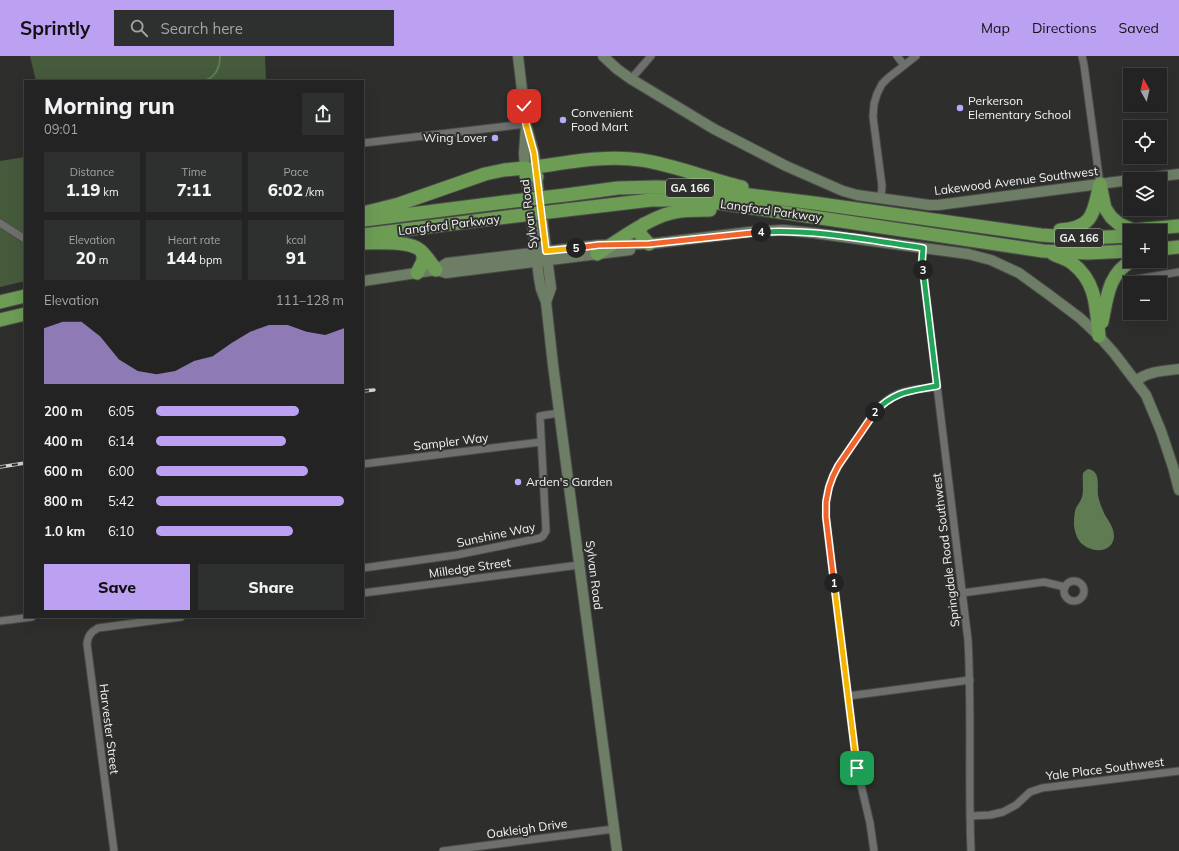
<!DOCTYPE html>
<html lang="en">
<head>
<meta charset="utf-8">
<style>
  body { margin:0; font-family:Mulish,sans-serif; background:#2e2f2f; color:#f1f3f6; height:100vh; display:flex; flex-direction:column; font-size:15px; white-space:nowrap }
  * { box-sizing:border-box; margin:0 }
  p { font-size:13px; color:#a2a4a5 }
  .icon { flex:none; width:22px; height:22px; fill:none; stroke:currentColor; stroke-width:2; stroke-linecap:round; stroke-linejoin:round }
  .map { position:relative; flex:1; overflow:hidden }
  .sheet { position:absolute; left:24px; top:24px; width:340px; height:538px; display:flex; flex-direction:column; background:#222322; border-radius:0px; box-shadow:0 4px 16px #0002,0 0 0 1px #3f4040 }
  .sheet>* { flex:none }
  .needle { width:26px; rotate:352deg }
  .tools { position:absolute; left:1123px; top:12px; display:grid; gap:8px }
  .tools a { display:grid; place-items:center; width:44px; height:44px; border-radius:0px; background:#222322; box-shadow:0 4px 16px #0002,0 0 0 1px #3f4040; font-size:20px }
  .pin { position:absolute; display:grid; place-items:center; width:34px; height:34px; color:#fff; margin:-17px; border-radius:8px; box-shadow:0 2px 6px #0006 }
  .km { position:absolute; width:20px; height:20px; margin:-10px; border-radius:50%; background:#222; color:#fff; font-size:11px; line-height:20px; text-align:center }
  .round { display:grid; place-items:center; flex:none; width:42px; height:42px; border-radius:0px; background:#2e2f2f }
  .headline { display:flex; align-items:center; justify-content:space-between; height:68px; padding:0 20px }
  h1 { font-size:22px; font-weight:800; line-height:30px }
  .figures { display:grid; grid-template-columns:repeat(3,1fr); gap:6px; height:68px; padding:4px 20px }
  .figures div { display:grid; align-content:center; border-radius:0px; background:#2e2f2f; text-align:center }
  .figures b { font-size:17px; font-weight:800 }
  .figures small { font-size:11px; font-weight:400 }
  .figures p { font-size:11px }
  .chart { height:112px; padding:8px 20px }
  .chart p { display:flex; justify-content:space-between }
  .chart svg { width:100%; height:72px; margin-top:4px; fill:#bca0f2; opacity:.7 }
  .button { display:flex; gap:8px; margin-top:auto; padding:8px 20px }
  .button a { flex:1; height:46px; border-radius:0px; background:#bca0f2; color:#111; font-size:16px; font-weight:800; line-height:46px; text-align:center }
  .button a+a { background:#2e2f2f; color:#f1f3f6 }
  ul { padding:0 20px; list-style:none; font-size:13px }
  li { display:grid; grid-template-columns:64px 48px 1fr; align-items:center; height:30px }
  li i { height:10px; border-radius:5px; background:#bca0f2 }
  header { display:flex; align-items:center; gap:24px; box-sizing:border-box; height:56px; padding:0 20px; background:#bca0f2; color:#111 }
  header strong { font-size:19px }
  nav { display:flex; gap:22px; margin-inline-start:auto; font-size:14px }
  .search { width:280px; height:36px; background:#2e2f2f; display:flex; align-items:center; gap:10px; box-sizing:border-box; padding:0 14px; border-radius:0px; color:#a2a4a5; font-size:15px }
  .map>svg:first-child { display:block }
  .green { fill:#465a3c }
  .water { fill:#5f7b52 }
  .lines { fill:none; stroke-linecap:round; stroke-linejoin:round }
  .stream { stroke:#5f7b52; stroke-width:2 }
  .street-casing { stroke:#4b4c4a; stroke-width:9 }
  .secondary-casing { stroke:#4b4c4a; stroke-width:12 }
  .highway-casing { stroke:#4b4c4a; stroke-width:15 }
  .street { stroke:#6e706d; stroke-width:7 }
  .secondary { stroke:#6e7e66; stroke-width:10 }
  .highway { stroke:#6d9d55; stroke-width:13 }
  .rail-casing { stroke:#d2d3d2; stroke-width:3.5 }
  .rail { stroke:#2e2f2d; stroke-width:2; stroke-dasharray:6; stroke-linecap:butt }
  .highway-bridge-casing { stroke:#4b4c4a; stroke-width:15; stroke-linecap:butt }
  .highway-bridge { stroke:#6d9d55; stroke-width:13 }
  .split-1-casing { stroke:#fff; stroke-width:8 }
  .split-2-casing { stroke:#fff; stroke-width:8 }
  .split-3-casing { stroke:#fff; stroke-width:8 }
  .split-4-casing { stroke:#fff; stroke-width:8 }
  .split-5-casing { stroke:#fff; stroke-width:8 }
  .split-6-casing { stroke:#fff; stroke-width:8 }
  .split-1 { stroke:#f5b400; stroke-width:5 }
  .split-2 { stroke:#f0652b; stroke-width:5 }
  .split-3 { stroke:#22a559; stroke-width:5 }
  .split-4 { stroke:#22a559; stroke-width:5 }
  .split-5 { stroke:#f0652b; stroke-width:5 }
  .split-6 { stroke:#f5b400; stroke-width:5 }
  .poi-dot { fill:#b2adf9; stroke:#2e2f2d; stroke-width:1.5 }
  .labels { text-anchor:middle; stroke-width:4; stroke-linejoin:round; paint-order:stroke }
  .shield { fill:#2e2f2d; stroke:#b7b8b7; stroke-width:1 }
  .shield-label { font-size:11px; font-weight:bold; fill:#f2f3f2 }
  .poi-label { font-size:12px; fill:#f2f3f2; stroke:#2e2f2d; text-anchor:start }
  .street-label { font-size:12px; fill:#f2f3f2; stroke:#2e2f2d }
</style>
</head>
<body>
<header>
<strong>Sprintly</strong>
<div class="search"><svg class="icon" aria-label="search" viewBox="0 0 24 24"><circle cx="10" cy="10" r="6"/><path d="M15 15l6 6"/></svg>Search here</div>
<nav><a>Map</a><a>Directions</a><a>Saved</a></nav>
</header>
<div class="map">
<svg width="1179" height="795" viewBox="0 0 1179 795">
  <rect width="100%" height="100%" fill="#2e2f2d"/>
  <g class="green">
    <path d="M30,0H265L266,25H36Z"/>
    <path d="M25,101V225L0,231V105Z"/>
  </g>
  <path class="water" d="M1088,413C1101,415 1097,429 1098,439C1099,445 1102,453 1105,459C1109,466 1114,471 1114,481C1112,498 1091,497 1081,487C1077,483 1075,476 1074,470C1074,465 1074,457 1076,452C1078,448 1081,445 1082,441C1084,434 1082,425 1083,417L1085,415Z"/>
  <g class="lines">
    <path class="stream" d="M202,25C215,23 220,12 220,0"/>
    <defs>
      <g id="street">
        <path d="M897,0L904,9"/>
        <path d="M1082,0L1084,9L1100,128"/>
        <path d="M631,23L651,0"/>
        <path d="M363,87L526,68"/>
        <path d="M881,142L882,130L873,61L874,48L877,38L882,28L888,22L916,0"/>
        <path d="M0,167L25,183"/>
        <path d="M923,192L922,206L968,584C972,654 968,725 971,795"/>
        <path d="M1137,223L1179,216"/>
        <path d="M363,408L541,386"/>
        <path d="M363,512L456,499L540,482L543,480L546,475L540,360L559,357"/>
        <circle cx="1074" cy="535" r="10"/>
        <path d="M363,537L579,509"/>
        <path d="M962,537L1044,526L1065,531"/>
        <path d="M0,565L32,561"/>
        <path d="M848,640L970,624"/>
        <path d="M970,760L990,759L1003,756L1016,749L1030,736L1042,732L1179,715"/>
        <path d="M114,795L87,588C88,579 91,576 98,572L181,561"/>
        <path d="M443,795L614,773"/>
        <path d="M874,795L870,767L857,712L826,461C826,451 826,441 829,431C834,414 845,400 855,385C866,370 875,351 892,341C905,333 922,333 937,331"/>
      </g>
      <g id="secondary">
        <path d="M518,0L526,68L534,97L548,209L551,232L546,246"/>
        <path d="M603,0L617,13L631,23L714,73L786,110L843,135L857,139L929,149H938L1130,124"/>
        <path d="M526,68L524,98L525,112L539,222L541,233L546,246L553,309L617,795"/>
        <path d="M1138,123L1179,118"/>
        <path d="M436,214L446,217L630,194"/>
        <path d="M363,225L436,214L447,207L599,189L649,188L749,176L783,174L814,177L923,192L968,198L991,204L1019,217L1048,238L1080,262L1097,278L1114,297L1146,339L1161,375L1173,411L1179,434"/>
        <path d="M1136,325C1148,315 1164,315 1179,313"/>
      </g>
      <g id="highway">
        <path d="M526,120L530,114L536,111C571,106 606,99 641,104C675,109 708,123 742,131"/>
        <path d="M1100,128L1105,152L1111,161L1119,168L1133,174L1179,170"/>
        <path d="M566,139L618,132L657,131L693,132L814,147L1041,179L1085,182L1130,180"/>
        <path d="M566,154L651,144H671L712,146L1043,195L1088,197L1130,195"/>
        <path d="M363,157L399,148L485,118L504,114L525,112L530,114L537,121"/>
        <path d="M364,164L505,146"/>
        <path d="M644,168L639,174L640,178L649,188"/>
        <path d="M1060,174C1092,172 1093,159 1099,132"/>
        <path d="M363,179L507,161"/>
        <path d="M363,187C377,187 409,184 420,194C426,199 431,207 436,214"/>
        <path d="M1160,193L1179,191"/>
        <path d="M597,198C619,184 640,168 664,159C679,154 695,154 710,154"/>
        <path d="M1053,198C1059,201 1067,203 1072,207C1097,226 1096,252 1099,280"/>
        <path d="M417,217L423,205V198"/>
        <path d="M0,246L25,240"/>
        <path d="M0,264L25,258"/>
        <path d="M1102,266C1107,243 1108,217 1132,205"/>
      </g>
    </defs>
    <use href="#street" class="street-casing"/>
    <use href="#secondary" class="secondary-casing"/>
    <use href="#highway" class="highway-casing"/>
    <use href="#street" class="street"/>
    <use href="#secondary" class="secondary"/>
    <use href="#highway" class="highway"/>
    <defs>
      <g id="rail">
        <path d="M363,335L374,334"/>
        <path d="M0,411L25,407"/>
      </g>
    </defs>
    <use href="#rail" class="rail-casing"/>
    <use href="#rail" class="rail"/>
    <defs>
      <g id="highway-bridge">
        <path d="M505,146L566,139"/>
        <path d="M507,161L566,154"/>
      </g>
    </defs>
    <use href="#highway-bridge" class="highway-bridge-casing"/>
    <use href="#highway-bridge" class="highway-bridge"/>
  </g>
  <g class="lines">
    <defs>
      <path id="split-1" d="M834,527L857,712"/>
      <path id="split-2" d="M834,527L826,461V446L829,431L833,420L838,410L875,356"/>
      <path id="split-3" d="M875,356C894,335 911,335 937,330L923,214"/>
      <path id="split-4" d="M761,176C815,173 869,184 923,192L922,206L923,214"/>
      <path id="split-5" d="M576,192L599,189L649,188L761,176"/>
      <path id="split-6" d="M524,50L526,68L534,97L546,195L576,192"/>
    </defs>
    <use href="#split-1" class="split-1-casing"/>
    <use href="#split-2" class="split-2-casing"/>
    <use href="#split-3" class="split-3-casing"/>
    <use href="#split-4" class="split-4-casing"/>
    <use href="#split-5" class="split-5-casing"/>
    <use href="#split-6" class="split-6-casing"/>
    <use href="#split-1" class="split-1"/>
    <use href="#split-2" class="split-2"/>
    <use href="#split-3" class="split-3"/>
    <use href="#split-4" class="split-4"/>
    <use href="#split-5" class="split-5"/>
    <use href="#split-6" class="split-6"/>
  </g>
  <g class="poi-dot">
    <circle cx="960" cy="52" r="4"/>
    <circle cx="563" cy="64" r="4"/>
    <circle cx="495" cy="82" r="4"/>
    <circle cx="518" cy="426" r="4"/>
  </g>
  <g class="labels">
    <g class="shield">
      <rect x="666" y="123" width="48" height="18" rx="3"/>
      <rect x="1055" y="173" width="48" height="18" rx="3"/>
    </g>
    <g class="shield-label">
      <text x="690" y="136">GA 166</text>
      <text x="1079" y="186">GA 166</text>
    </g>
    <g class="poi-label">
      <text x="968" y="49">Perkerson<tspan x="968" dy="14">Elementary School</tspan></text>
      <text x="571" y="61">Convenient<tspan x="571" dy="14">Food Mart</tspan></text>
      <text x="487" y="86" text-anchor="end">Wing Lover</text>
      <text x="526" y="430">Arden's Garden</text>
    </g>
    <g class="street-label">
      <text transform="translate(1016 125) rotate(-7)" y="4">Lakewood Avenue Southwest</text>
      <text transform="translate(771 155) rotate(8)" y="4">Langford Parkway</text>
      <text transform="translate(529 158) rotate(-97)" y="4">Sylvan Road</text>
      <text transform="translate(449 169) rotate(-7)" y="4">Langford Parkway</text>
      <text transform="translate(451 386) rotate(-7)" y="4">Sampler Way</text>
      <text transform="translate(496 479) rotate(-12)" y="4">Sunshine Way</text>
      <text transform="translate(946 494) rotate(-97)" y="4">Springdale Road Southwest</text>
      <text transform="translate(470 512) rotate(-8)" y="4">Milledge Street</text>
      <text transform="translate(594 519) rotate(83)" y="4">Sylvan Road</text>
      <text transform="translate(109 673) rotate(83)" y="4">Harvester Street</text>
      <text transform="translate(1105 713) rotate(-7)" y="4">Yale Place Southwest</text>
      <text transform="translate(527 773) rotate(-8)" y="4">Oakleigh Drive</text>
    </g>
  </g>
</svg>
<div class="tools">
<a><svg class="needle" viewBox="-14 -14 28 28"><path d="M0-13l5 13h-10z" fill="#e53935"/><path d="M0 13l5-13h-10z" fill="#a2a4a5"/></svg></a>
<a><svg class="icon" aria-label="locate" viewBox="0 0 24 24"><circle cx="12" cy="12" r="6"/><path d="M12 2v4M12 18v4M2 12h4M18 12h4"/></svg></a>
<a><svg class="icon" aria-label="layers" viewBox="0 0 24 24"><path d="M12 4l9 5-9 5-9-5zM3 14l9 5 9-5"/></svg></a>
<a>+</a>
<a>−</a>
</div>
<div class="pin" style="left:857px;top:712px;background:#1e9e55"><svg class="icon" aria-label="arrive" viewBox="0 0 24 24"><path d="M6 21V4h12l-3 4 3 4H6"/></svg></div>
<div class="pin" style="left:524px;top:50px;background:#d93025"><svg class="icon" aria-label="check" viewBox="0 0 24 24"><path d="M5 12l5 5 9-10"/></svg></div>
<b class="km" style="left:834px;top:527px">1</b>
<b class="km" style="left:875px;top:356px">2</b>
<b class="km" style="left:923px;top:214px">3</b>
<b class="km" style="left:761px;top:176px">4</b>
<b class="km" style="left:576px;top:192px">5</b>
<section class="sheet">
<div class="headline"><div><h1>Morning run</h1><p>09:01</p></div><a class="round"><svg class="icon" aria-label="share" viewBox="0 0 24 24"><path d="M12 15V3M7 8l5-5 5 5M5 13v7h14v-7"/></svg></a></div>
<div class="figures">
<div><p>Distance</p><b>1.19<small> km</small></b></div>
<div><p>Time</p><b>7:11</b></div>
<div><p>Pace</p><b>6:02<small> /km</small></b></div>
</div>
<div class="figures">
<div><p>Elevation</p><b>20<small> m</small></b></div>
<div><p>Heart rate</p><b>144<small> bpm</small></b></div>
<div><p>kcal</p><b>91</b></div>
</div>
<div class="chart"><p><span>Elevation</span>111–128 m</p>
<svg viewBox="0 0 160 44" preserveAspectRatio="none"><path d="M0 44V10L10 6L20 6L30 15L40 29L50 36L60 38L70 36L80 30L90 27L100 19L110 12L120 8L130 8L140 12L150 14L160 10V44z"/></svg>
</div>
<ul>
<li><b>200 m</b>6:05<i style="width:76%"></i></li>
<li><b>400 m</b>6:14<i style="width:69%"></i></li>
<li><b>600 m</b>6:00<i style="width:81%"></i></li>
<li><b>800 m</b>5:42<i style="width:100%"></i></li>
<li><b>1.0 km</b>6:10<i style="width:73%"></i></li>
</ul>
<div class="button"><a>Save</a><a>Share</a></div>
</section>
</div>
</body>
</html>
